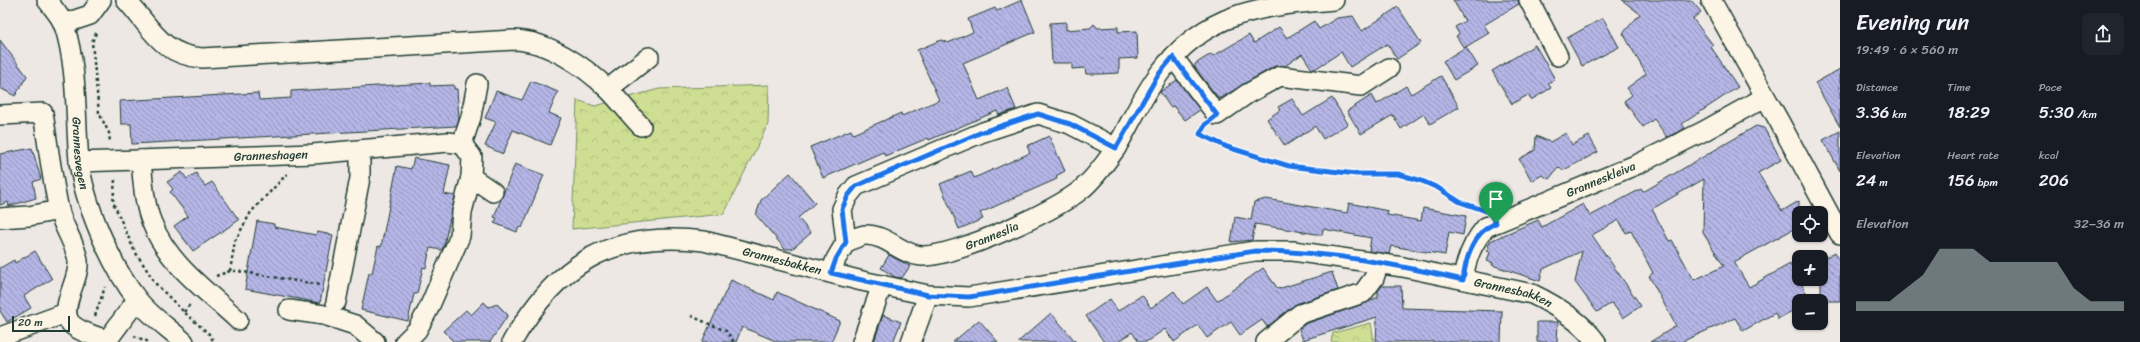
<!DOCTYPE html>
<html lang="en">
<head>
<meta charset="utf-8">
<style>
  body { margin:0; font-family:Sriracha,sans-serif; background:#20242c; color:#f1f3f6; height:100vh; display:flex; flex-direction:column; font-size:15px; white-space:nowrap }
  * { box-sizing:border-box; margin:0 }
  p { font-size:13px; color:#9ea1a6 }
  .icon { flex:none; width:22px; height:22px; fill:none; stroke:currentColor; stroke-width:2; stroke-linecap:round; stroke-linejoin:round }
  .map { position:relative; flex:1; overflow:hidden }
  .side { display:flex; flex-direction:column; background:#171b24; width:300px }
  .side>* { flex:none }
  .buttons { position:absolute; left:1792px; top:206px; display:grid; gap:8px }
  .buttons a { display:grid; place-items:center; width:36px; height:36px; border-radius:8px; background:#171b24; box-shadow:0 1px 3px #0004; font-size:20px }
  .scale { position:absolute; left:12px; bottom:10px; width:58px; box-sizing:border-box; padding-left:4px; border:2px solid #1f3d34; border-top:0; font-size:11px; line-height:14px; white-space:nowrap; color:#1f3d34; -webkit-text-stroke:3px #fcf5e5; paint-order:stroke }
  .pin { position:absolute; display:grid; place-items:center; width:34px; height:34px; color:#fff; margin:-41px -17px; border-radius:50% 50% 50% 0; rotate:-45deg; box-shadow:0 0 4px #0007 }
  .pin .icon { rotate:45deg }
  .round { display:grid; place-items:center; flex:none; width:42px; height:42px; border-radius:8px; background:#20242c }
  .overview { display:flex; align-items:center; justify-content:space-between; height:68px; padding:0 16px }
  h1 { font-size:22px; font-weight:600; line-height:30px }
  .stats { display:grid; grid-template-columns:repeat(3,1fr); gap:6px; height:68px; padding:4px 16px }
  .stats div { display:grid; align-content:center }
  .stats b { font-size:17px; font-weight:600 }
  .stats small { font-size:11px; font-weight:400 }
  .stats p { font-size:11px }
  .chart { height:112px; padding:8px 16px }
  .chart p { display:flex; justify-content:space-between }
  .chart svg { width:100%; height:72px; margin-top:4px; fill:#92a19f; opacity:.7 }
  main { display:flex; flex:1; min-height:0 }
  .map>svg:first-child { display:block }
  .forest { fill:url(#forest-crowns); stroke:#768e63 }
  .building { fill:url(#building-back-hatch); stroke:#1f3d34; fill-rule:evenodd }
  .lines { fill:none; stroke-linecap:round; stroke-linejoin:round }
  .minor-casing { stroke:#1f3d34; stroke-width:22 }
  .path { stroke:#1f3d34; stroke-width:2.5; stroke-dasharray:3 3; stroke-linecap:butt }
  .minor { stroke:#fcf5e5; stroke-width:19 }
  .route-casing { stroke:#fff; stroke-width:8 }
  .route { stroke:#1a73e8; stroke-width:5 }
  .labels { text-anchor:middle; stroke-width:4; stroke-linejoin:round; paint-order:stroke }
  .street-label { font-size:12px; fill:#1f3d34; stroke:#fcf5e5 }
</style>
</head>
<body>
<main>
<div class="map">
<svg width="1840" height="342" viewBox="0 0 1840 342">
  <defs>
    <pattern id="forest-crowns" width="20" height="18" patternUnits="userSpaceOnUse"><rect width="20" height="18" fill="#cede92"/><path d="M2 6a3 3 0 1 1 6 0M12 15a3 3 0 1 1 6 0" fill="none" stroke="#b0bf7e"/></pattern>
    <pattern id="building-back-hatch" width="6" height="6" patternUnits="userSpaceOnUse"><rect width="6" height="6" fill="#b5b5e6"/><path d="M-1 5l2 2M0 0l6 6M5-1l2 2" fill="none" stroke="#9394bb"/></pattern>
  </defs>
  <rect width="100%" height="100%" fill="#eee8e5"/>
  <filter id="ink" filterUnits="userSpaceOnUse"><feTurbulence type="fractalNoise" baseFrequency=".025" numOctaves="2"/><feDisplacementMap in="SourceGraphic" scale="8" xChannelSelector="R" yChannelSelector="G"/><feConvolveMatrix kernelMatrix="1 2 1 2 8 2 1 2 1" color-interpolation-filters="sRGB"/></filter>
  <g filter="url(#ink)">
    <g class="forest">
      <path d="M769,85L768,124L724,214L572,229L577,100L595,106L659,89Z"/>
      <path d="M1371,323L1374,342H1331L1333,333Z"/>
    </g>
    <g class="building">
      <path d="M1022,0L1035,32L963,63L979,100L1007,88L1016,109L999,115L997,111L929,140L928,138L885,156L883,152L823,178L810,147L851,130L853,134L901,113L902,116L939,100L917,50L941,40L948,43L973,32L968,19L995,8L997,11Z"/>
      <path d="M1453,0H1518L1519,4L1484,25L1489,33L1464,48L1456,36L1459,34L1455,27L1465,21Z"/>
      <path d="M1622,0H1691L1701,12L1693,19L1713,45L1711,47L1738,87L1682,124L1685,128L1682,130L1667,137L1654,119L1643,127L1624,101L1632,95L1627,88L1646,74L1623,33L1640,14Z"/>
      <path d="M1398,7L1421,43L1397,59L1387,44L1350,67L1341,52L1315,69H1312L1302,54L1285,66H1275L1219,99L1195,68V64L1211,54L1213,56L1249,35L1254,43L1279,27L1287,38L1314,21L1319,29L1337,18L1353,16L1362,31Z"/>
      <path d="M1603,18L1619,47L1582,66L1567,38Z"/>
      <path d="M1066,22V30L1090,28L1094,24L1098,28L1118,27V32L1137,31L1138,58L1119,59V73L1100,74H1086L1085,68L1072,69V63H1052L1050,23Z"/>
      <path d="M0,40L27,76L15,96L0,88Z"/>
      <path d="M1535,45L1555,79L1548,83L1551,88L1531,100L1528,95L1512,104L1492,71Z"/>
      <path d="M1466,47L1478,66L1454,80L1443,61Z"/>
      <path d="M1840,69V127L1815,83Z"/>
      <path d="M1441,76L1459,107L1430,124L1424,114L1401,129L1393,115L1361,134L1347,111L1372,95L1377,104L1406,86L1411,94Z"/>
      <path d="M1177,80L1200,110L1185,120L1173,106L1170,107L1160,92Z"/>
      <path d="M531,81L558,92L549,113L561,118L550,145L513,130L503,154L485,146L496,122L485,118L496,91L522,100Z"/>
      <path d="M430,83V86L454,85V89H457L459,119L456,126L132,144L131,124H121L120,101L258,93L259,100L291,98V91Z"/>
      <path d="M1332,98L1348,124L1323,139L1315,126L1285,146L1267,119L1280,110L1278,107L1292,99L1303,116Z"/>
      <path d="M1756,126L1764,128L1781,160L1758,173L1782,211L1799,201V226L1734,262L1749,287L1790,264L1811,301H1799V307L1778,319L1775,313L1743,331L1735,318L1681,342H1650L1676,326L1649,276L1653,273L1631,231L1626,233L1619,220L1592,235L1641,306L1623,318L1612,303L1597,312L1575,282L1582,251L1543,269L1540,281L1492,265L1493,263L1487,261L1490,252L1487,251L1490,241L1538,220L1542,227L1583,204L1590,216L1641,189L1643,192ZM1704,179L1703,233L1724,266L1694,280L1672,240L1669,241L1652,209Z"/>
      <path d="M1840,131V171L1823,140Z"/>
      <path d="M1566,133L1572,145L1589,136L1598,152L1564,170L1558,168L1549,179L1542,175L1532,181L1519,159L1535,150L1536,136L1550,142Z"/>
      <path d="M1049,136L1065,171L1056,176L1057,179L980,213L983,219L959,229L940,184L971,171L974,178L1030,153L1027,146Z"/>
      <path d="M32,148L41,179L33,182L36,198L9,206L8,202L0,205V154Z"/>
      <path d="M414,158L450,165L444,194L455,196L444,245L442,250L430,248L426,268L423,267L417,294H414L408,321L361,310L369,273H372L378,246L381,247L397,166L411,169Z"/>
      <path d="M515,164L544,175L522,228L519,227L517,232L494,223L497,218L494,217Z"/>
      <path d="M182,172L187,179L196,173L205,186L212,182L239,220L193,251L174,226L188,216L170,192L173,189L167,182Z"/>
      <path d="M790,173L815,203L798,218L811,233L792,249H785L756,215L761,200Z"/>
      <path d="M1266,199L1347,213L1349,203L1388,211L1387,215L1421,221L1423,208L1466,216L1463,235L1449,232L1445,255L1391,246L1389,254L1369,251L1371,238L1323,229L1322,235L1255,224L1252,240L1231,242L1235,217L1251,220L1254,202Z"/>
      <path d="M257,221L274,224V227L316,235L317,232L333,235L320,303L245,289Z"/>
      <path d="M35,251L52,279L24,296L31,308L7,322L0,311V268L14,260L15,263Z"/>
      <path d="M1835,252L1840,261V301H1821V260Z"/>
      <path d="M889,255L910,266L902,278L895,277L881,268Z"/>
      <path d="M1263,268L1278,289L1332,272L1338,290L1296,304L1267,327L1262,320L1240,335L1231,322L1207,338L1198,325L1174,342L1165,329L1146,342H1139L1132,332L1118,342H1104L1086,316L1110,299L1118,311L1142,295L1151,308L1174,291L1183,304L1207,287L1217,301Z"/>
      <path d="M731,280L774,300L777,292L840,321L831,342H778L742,327L736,342H702Z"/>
      <path d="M1382,286H1401L1402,308L1502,311L1501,342H1376L1377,317L1303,340L1299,329L1305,324L1366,303L1378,297V291Z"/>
      <path d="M484,302L489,307L497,304L508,315L490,342H454L443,331L466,310L471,315Z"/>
      <path d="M1051,313L1076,342H1018Z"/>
      <path d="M883,315L901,322L893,342H874Z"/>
      <path d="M979,320L998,342H953Z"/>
      <path d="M1537,322H1558L1557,342H1537Z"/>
    </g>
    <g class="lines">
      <defs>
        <g id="minor">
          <path id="s1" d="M47,0C53,8 61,17 64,25C78,68 75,117 79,161C84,203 111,266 137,299C150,316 169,328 184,342"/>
          <path d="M126,0C151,27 161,55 202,58L514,40C548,41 584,66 608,89C620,101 629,114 641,126"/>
          <path d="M1529,0L1558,56"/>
          <path d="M1711,0L1779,121L1840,234"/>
          <path d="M63,24L90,15L101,0"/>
          <path d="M1173,57L1217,115L1247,94L1280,76L1361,86L1389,68"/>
          <path d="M477,84L471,117L462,144L472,157L471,177L493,192"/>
          <path d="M608,89L649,57"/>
          <path d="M0,115L43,113C48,145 52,178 59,210C63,228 76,244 78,261C80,279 60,305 69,321C75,331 96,336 106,340"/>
          <path d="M141,160C143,181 144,204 152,223C168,264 207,291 238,320"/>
          <path id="s2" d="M79,162L313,154L448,142L462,144"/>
          <path d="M0,218L29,216L59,210"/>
          <path id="s3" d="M846,242C852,240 860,235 866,235C887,235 902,255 922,256C954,257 1059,210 1083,188C1096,177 1106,162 1116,148"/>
          <path d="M831,273L836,259L846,242L842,209L848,196L856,186L983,132L1038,114L1070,124L1116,148C1130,124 1142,97 1159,74C1205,11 1261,6 1334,0"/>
          <path id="s4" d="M1463,279C1466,259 1472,243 1486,227L1638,164L1704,131L1765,97"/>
          <path d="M336,302L360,178V151"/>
          <path d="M289,310L324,315L355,325L375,342"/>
          <path d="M0,337L66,313"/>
          <path d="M106,342L137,300"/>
          <path d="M405,342L417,330L428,310L460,236L462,212L471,177"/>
          <path id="s5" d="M512,342C557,263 611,230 704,241L862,281L928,295L969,297L1255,251H1293L1403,267L1532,294C1555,305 1581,321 1596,342"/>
          <path d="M862,342L882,285"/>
          <path d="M911,342L928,295"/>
          <path d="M1266,342L1300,314L1363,293L1374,278L1379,263"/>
        </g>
      </defs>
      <use href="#minor" class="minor-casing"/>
      <g class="path">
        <path d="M96,33L92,42L99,113L109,133L110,142"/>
        <path d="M1203,127L1200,134L1227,147L1289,166L1356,174H1399L1438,188L1460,202L1480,209"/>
        <path d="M115,180L113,202L134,250L156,284L184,312L209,334L214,342"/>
        <path d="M230,271L235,241L251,212L287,174"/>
        <path d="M216,276L230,271H238L320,285"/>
        <path d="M184,312L191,303"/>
        <path d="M95,316L105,287"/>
        <path d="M691,316L726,331L734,342"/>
        <path d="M134,336L149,342"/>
      </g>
      <use href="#minor" class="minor"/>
    </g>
  </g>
  <g class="lines" filter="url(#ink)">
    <defs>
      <path id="route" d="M1173,57L1217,115L1205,125L1200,134L1227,147L1289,166L1356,174H1398L1422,181L1438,188L1460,202L1489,212L1496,223C1473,232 1466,257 1463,280C1395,264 1325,251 1255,251L969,297L928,295L831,273L836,259L846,242L842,209L848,196L856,186L982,132L1038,114L1070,124L1116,148L1158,75Z"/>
    </defs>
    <use href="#route" class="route-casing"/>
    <use href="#route" class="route"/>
  </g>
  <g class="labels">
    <g class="street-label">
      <text dy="4" stroke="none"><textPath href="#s1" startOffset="160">Grannesvegen</textPath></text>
      <text dy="4" stroke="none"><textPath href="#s2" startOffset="192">Granneshagen</textPath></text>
      <text dy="4" stroke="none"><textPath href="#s4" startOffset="182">Granneskleiva</textPath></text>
      <text dy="4" stroke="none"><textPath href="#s3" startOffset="155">Granneslia</textPath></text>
      <text dy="4" stroke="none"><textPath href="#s5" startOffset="314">Grannesbakken</textPath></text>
      <text dy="4" stroke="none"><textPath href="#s5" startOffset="1057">Grannesbakken</textPath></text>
    </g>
  </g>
</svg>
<div class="buttons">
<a><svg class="icon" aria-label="locate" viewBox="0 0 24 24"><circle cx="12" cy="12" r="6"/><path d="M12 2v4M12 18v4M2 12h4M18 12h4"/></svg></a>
<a>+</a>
<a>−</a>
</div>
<div class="scale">20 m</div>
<div class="pin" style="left:1496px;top:223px;background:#1e9e55"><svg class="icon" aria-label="arrive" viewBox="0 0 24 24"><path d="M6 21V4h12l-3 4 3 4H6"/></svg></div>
</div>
<section class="side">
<div class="overview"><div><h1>Evening run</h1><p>19:49 · 6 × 560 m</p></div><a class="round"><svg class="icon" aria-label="share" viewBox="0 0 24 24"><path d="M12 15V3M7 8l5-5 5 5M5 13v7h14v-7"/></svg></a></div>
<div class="stats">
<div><p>Distance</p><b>3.36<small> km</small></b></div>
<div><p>Time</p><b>18:29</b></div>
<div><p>Pace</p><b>5:30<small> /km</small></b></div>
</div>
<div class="stats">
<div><p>Elevation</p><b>24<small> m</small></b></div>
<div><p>Heart rate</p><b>156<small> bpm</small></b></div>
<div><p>kcal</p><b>206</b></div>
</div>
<div class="chart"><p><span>Elevation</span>32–36 m</p>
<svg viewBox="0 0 160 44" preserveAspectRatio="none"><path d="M0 44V38L10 38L20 38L30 30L40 22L50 6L60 6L70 6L80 14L90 14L100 14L110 14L120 14L130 30L140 38L150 38L160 38V44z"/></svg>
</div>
</section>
</main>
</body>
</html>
